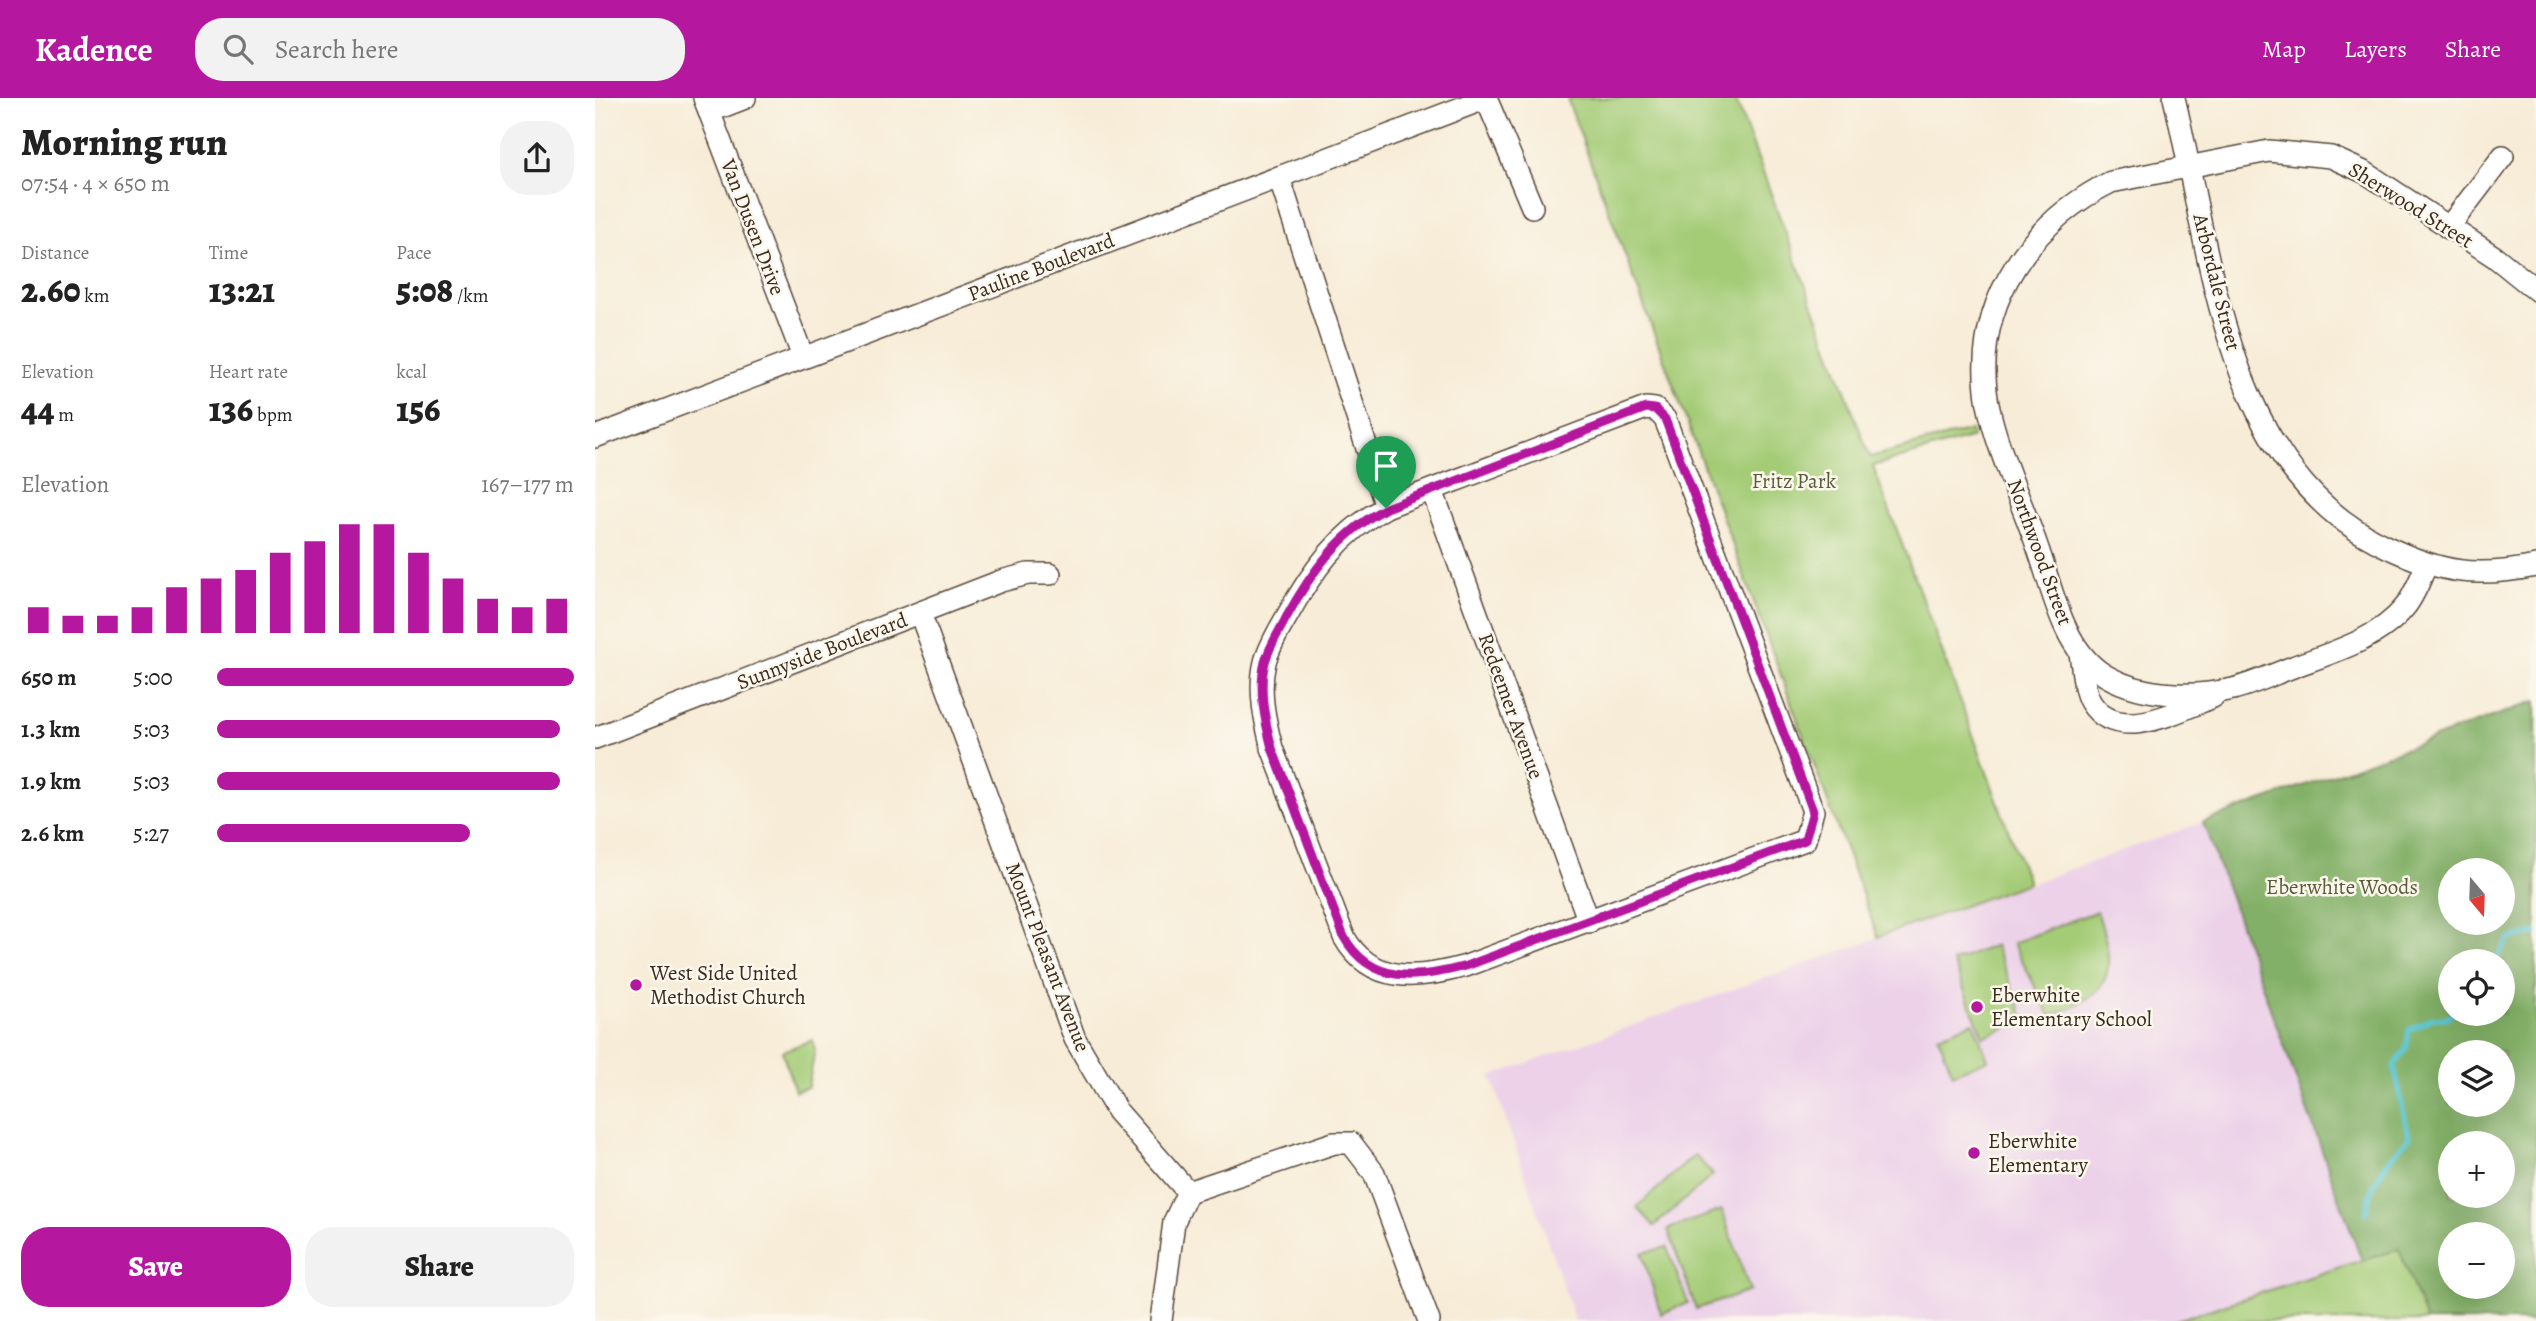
<!DOCTYPE html>
<html lang="en">
<head>
<meta charset="utf-8">
<style>
  body { margin:0; font-family:Alegreya,serif; background:#f2f2f2; color:#222; height:100vh; display:flex; flex-direction:column; font-size:26px; white-space:nowrap }
  * { box-sizing:border-box; margin:0 }
  p { font-size:23px; color:#767676 }
  .icon { flex:none; width:38px; height:38px; fill:none; stroke:currentColor; stroke-width:2; stroke-linecap:round; stroke-linejoin:round }
  .map { position:relative; flex:1; overflow:hidden }
  .details { display:flex; flex-direction:column; background:#fff; width:595px }
  .details>* { flex:none }
  .needle { width:46px; rotate:161deg }
  .controls { position:absolute; left:1843px; top:760px; display:grid; gap:14px }
  .controls a { display:grid; place-items:center; width:77px; height:77px; border-radius:50%; background:#fff; box-shadow:0 7px 28px #0002; font-size:35px }
  .pin { position:absolute; display:grid; place-items:center; width:60px; height:60px; color:#fff; margin:-72px -30px; border-radius:50% 50% 50% 0; rotate:-45deg; box-shadow:0 0 7px #0007 }
  .pin .icon { rotate:45deg }
  .round { display:grid; place-items:center; flex:none; width:74px; height:74px; border-radius:28px; background:#f2f2f2 }
  .overview { display:flex; align-items:center; justify-content:space-between; height:119px; padding:0 21px }
  h1 { font-size:38px; font-weight:800; line-height:52px }
  .metrics { display:grid; grid-template-columns:repeat(3,1fr); gap:10px; height:119px; padding:7px 21px }
  .metrics div { display:grid; align-content:center }
  .metrics b { font-size:35px; font-weight:800 }
  .metrics small { font-size:19px; font-weight:400 }
  .metrics p { font-size:19px }
  .chart { height:196px; padding:14px 21px }
  .chart p { display:flex; justify-content:space-between }
  .chart svg { width:100%; height:126px; margin-top:7px; stroke:#b5179e; stroke-width:6 }
  .button { display:flex; gap:14px; margin-top:auto; padding:14px 21px }
  .button a { flex:1; height:80px; border-radius:28px; background:#b5179e; color:#fff; font-size:28px; font-weight:800; line-height:80px; text-align:center }
  .button a+a { background:#f2f2f2; color:#222 }
  ul { padding:0 21px; list-style:none; font-size:23px }
  li { display:grid; grid-template-columns:112px 84px 1fr; align-items:center; height:52px }
  li i { height:18px; border-radius:9px; background:#b5179e }
  header { display:flex; align-items:center; gap:42px; box-sizing:border-box; height:98px; padding:0 35px; background:#b5179e; color:#fff }
  header strong { font-size:33px }
  nav { display:flex; gap:38px; margin-inline-start:auto; font-size:24px }
  .search { width:490px; height:63px; background:#f2f2f2; display:flex; align-items:center; gap:18px; box-sizing:border-box; padding:0 24px; border-radius:28px; color:#767676; font-size:26px }
  main { display:flex; flex:1; min-height:0 }
  .map>svg:first-child { display:block }
  .built { fill:#ecd1e9 }
  .green { fill:#a4cc77; stroke:#707b4a; stroke-width:2 }
  .forest { fill:#83b068; stroke:#5f6d43; stroke-width:2; fill-rule:evenodd }
  .lines { fill:none; stroke-linecap:round; stroke-linejoin:round }
  .stream { stroke:#5cc7d5; stroke-width:5 }
  .minor-casing { stroke:#57473a; stroke-width:24 }
  .minor { stroke:#fff; stroke-width:21 }
  .route-casing { stroke:#fff; stroke-width:14 }
  .route { stroke:#b5179e; stroke-width:9 }
  .poi-dot { fill:#b5179e; stroke:#fbf7ec; stroke-width:2.5 }
  .labels { text-anchor:middle; stroke-width:5; stroke-linejoin:round; paint-order:stroke }
  .street-label { font-size:21px; fill:#3b2a1e; stroke:#fbf7ec }
  .park-label { font-size:21px; fill:#5a5b39; stroke:#fbf7ec }
  .poi-label { font-size:21px; fill:#3b2a1e; stroke:#fbf7ec; text-anchor:start }
</style>
</head>
<body>
<header>
<strong>Kadence</strong>
<div class="search"><svg class="icon" aria-label="search" viewBox="0 0 24 24"><circle cx="10" cy="10" r="6"/><path d="M15 15l6 6"/></svg>Search here</div>
<nav><a>Map</a><a>Layers</a><a>Share</a></nav>
</header>
<main>
<section class="details">
<div class="overview"><div><h1>Morning run</h1><p>07:54 · 4 × 650 m</p></div><a class="round"><svg class="icon" aria-label="share" viewBox="0 0 24 24"><path d="M12 15V3M7 8l5-5 5 5M5 13v7h14v-7"/></svg></a></div>
<div class="metrics">
<div><p>Distance</p><b>2.60<small> km</small></b></div>
<div><p>Time</p><b>13:21</b></div>
<div><p>Pace</p><b>5:08<small> /km</small></b></div>
</div>
<div class="metrics">
<div><p>Elevation</p><b>44<small> m</small></b></div>
<div><p>Heart rate</p><b>136<small> bpm</small></b></div>
<div><p>kcal</p><b>156</b></div>
</div>
<div class="chart"><p><span>Elevation</span>167–177 m</p>
<svg viewBox="0 0 160 44" preserveAspectRatio="none"><path d="M5 44V35M15 44V38M25 44V38M35 44V35M45 44V28M55 44V25M65 44V22M75 44V16M85 44V12M95 44V6M105 44V6M115 44V16M125 44V25M135 44V32M145 44V35M155 44V32"/></svg>
</div>
<ul>
<li><b>650 m</b>5:00<i style="width:100%"></i></li>
<li><b>1.3 km</b>5:03<i style="width:96%"></i></li>
<li><b>1.9 km</b>5:03<i style="width:96%"></i></li>
<li><b>2.6 km</b>5:27<i style="width:71%"></i></li>
</ul>
<div class="button"><a>Save</a><a>Share</a></div>
</section>
<div class="map">
<svg width="1941" height="1223" viewBox="0 0 1941 1223">
  <rect width="100%" height="100%" fill="#fbf7ec"/>
  <filter id="ink" filterUnits="userSpaceOnUse"><feTurbulence type="fractalNoise" baseFrequency=".0143" numOctaves="2"/><feDisplacementMap in="SourceGraphic" scale="14" xChannelSelector="R" yChannelSelector="G"/><feConvolveMatrix kernelMatrix="1 2 1 2 8 2 1 2 1" color-interpolation-filters="sRGB"/></filter>
  <filter id="wash" filterUnits="userSpaceOnUse"><feTurbulence type="fractalNoise" baseFrequency=".00686" numOctaves="4" result="noise"/><feDisplacementMap in="SourceGraphic" scale="28" xChannelSelector="R" yChannelSelector="G"/><feGaussianBlur stdDeviation="1.57" result="paint"/><feColorMatrix in="noise" values="0 0 0 0 0 0 0 0 0 0 0 0 0 0 0 0 0 1.4 0 .05"/><feComposite in="paint" operator="in"/></filter>
  <g filter="url(#wash)">
    <rect width="100%" height="100%" fill="#f7ecd7"/>
    <path class="built" d="M1608,724L1767,1163L1580,1223H980L896,978Z"/>
    <g class="green">
      <path d="M978,0H1140L1275,359L1376,332L1378,339L1278,368L1433,785L1283,839L973,3Z"/>
      <path d="M1502,813C1523,875 1518,896 1455,918L1418,845Z"/>
      <path d="M1400,847L1430,922L1388,939L1358,864Z"/>
      <path d="M1378,924L1393,961L1358,976L1343,938Z"/>
      <path d="M217,942L220,952L213,989L200,993L187,953Z"/>
      <path d="M1100,1057L1118,1077L1059,1128L1042,1109Z"/>
      <path d="M1127,1112L1155,1193L1101,1211L1073,1131Z"/>
      <path d="M1072,1149L1093,1205L1066,1216L1047,1155Z"/>
      <path d="M1804,1150L1831,1223H1579Z"/>
    </g>
    <path class="forest" d="M1941,603V1223H1831L1804,1151L1767,1163L1608,724ZM1855,772H1908V824H1855ZM1855,863H1908V915H1855ZM1855,954H1908V1006H1855ZM1855,1045H1908V1097H1855ZM1855,1136H1908V1188H1855Z"/>
    <g class="lines">
      <g class="stream">
        <path d="M1891,863L1904,857L1914,841L1941,835"/>
        <path d="M1771,1115C1774,1086 1794,1059 1814,1040L1799,968L1811,951L1814,932L1837,920H1852L1859,915"/>
      </g>
    </g>
  </g>
  <g filter="url(#ink)">
    <g class="lines">
      <defs>
        <g id="minor">
          <path d="M109,0L208,259"/>
          <path d="M891,0L937,109"/>
          <path d="M1579,0C1617,154 1628,373 1792,449C1847,475 1881,480 1941,468"/>
          <path d="M114,14L150,0"/>
          <path d="M684,79L791,409"/>
          <path d="M1853,130L1908,58"/>
          <path d="M1051,310L1060,311L1070,321L1218,713L1210,742L871,868C824,881 776,887 749,839L677,650C670,623 663,593 670,564C674,549 683,534 691,520C716,474 744,435 791,409Z"/>
          <path d="M0,339L892,0"/>
          <path d="M837,392L994,824"/>
          <path d="M1831,468C1825,481 1819,499 1809,510C1783,542 1735,555 1698,569C1679,576 1658,586 1638,591C1596,600 1542,599 1505,574C1467,547 1457,489 1442,448C1427,405 1395,336 1391,292C1381,202 1437,123 1516,84L1674,53L1736,59L1771,75L1900,159L1941,192"/>
          <path d="M325,515L480,941L522,1013L593,1094"/>
          <path d="M1485,556C1488,571 1488,592 1496,605C1523,647 1585,612 1618,599"/>
          <path d="M0,640L406,483L433,476H455"/>
          <path d="M593,1094L739,1045H756L779,1075L834,1223"/>
          <path d="M566,1223L579,1124L593,1094"/>
        </g>
      </defs>
      <use href="#minor" class="minor-casing"/>
      <use href="#minor" class="minor"/>
    </g>
  </g>
  <g class="lines" filter="url(#ink)">
    <defs>
      <path id="route" d="M1051,310L1060,311L1070,321L1218,713L1210,742L871,868C824,881 776,887 749,839L677,650C670,623 663,592 670,564C674,549 684,534 691,520C716,474 744,435 791,410Z"/>
    </defs>
    <use href="#route" class="route-casing"/>
    <use href="#route" class="route"/>
  </g>
  <g class="poi-dot">
    <circle cx="41" cy="887" r="7"/>
    <circle cx="1382" cy="909" r="7"/>
    <circle cx="1379" cy="1055" r="7"/>
  </g>
  <g class="labels">
    <g class="street-label">
      <text transform="translate(1816 107) rotate(32)" y="7">Sherwood Street</text>
      <text transform="translate(158 129) rotate(69)" y="7">Van Dusen Drive</text>
      <text transform="translate(446 169) rotate(-21)" y="7">Pauline Boulevard</text>
      <text transform="translate(1622 184) rotate(76)" y="7">Arbordale Street</text>
      <text transform="translate(1445 454) rotate(70)" y="7">Northwood Street</text>
      <text transform="translate(227 553) rotate(-21)" y="7">Sunnyside Boulevard</text>
      <text transform="translate(916 608) rotate(70)" y="7">Redeemer Avenue</text>
      <text transform="translate(453 859) rotate(69)" y="7">Mount Pleasant Avenue</text>
    </g>
    <g class="park-label">
      <text x="1199" y="390">Fritz Park</text>
      <text x="1747" y="796">Eberwhite Woods</text>
    </g>
    <g class="poi-label">
      <text x="55" y="882">West Side United<tspan x="55" dy="24">Methodist Church</tspan></text>
      <text x="1396" y="904">Eberwhite<tspan x="1396" dy="24">Elementary School</tspan></text>
      <text x="1393" y="1050">Eberwhite<tspan x="1393" dy="24">Elementary</tspan></text>
    </g>
  </g>
</svg>
<div class="controls">
<a><svg class="needle" viewBox="-14 -14 28 28"><path d="M0-13l5 13h-10z" fill="#e53935"/><path d="M0 13l5-13h-10z" fill="#767676"/></svg></a>
<a><svg class="icon" aria-label="locate" viewBox="0 0 24 24"><circle cx="12" cy="12" r="6"/><path d="M12 2v4M12 18v4M2 12h4M18 12h4"/></svg></a>
<a><svg class="icon" aria-label="layers" viewBox="0 0 24 24"><path d="M12 4l9 5-9 5-9-5zM3 14l9 5 9-5"/></svg></a>
<a>+</a>
<a>−</a>
</div>
<div class="pin" style="left:791px;top:410px;background:#1e9e55"><svg class="icon" aria-label="arrive" viewBox="0 0 24 24"><path d="M6 21V4h12l-3 4 3 4H6"/></svg></div>
</div>
</main>
</body>
</html>
